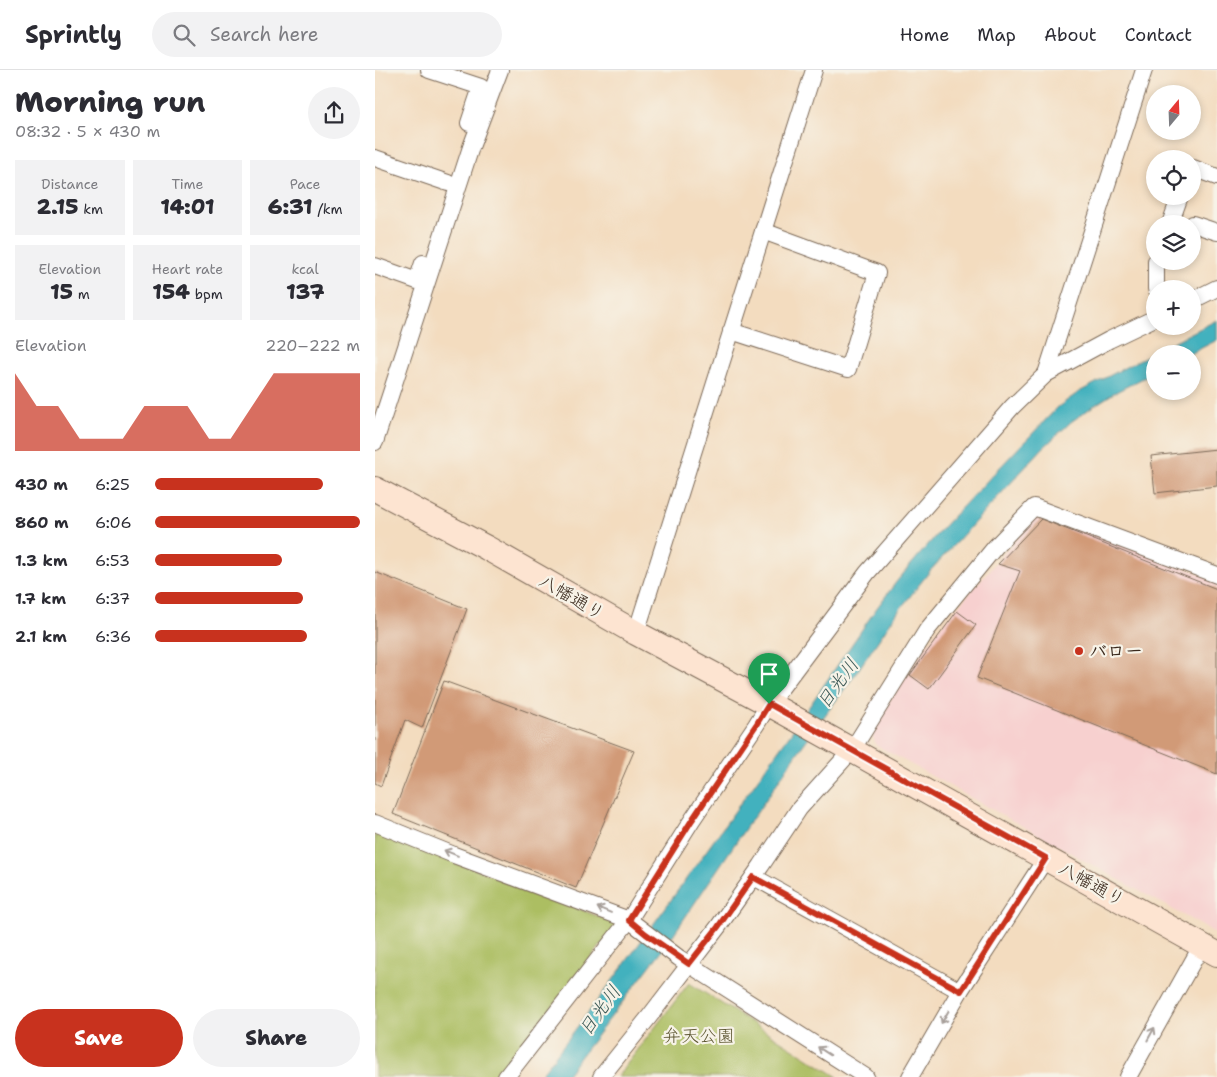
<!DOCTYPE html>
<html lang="en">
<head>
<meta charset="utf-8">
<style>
  body { margin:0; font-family:"Shantell Sans","Klee One",sans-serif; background:#f2f2f3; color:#2b2b33; height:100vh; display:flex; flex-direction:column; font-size:19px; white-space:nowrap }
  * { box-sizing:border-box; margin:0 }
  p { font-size:16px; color:#7c7c81 }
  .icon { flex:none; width:28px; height:28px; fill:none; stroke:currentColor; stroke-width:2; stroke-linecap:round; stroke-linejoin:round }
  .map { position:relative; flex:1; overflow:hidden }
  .sheet { display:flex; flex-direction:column; background:#fff; width:375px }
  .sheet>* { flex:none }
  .needle { width:32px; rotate:19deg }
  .fabs { position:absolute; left:771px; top:15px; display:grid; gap:10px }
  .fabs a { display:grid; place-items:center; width:55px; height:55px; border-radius:50%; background:#fff; box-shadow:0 2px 8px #0003; font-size:25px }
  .pin { position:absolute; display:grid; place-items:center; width:42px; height:42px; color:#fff; margin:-51px -21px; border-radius:50% 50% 50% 0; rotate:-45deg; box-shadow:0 0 5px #0007 }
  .pin .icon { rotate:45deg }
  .round { display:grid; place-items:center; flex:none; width:52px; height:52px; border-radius:26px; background:#f2f2f3 }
  .head { display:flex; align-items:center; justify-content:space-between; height:85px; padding:0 15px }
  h1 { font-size:28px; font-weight:800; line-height:38px }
  .metrics { display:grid; grid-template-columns:repeat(3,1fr); gap:8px; height:85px; padding:5px 15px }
  .metrics div { display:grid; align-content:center; border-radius:0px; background:#f2f2f3; text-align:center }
  .metrics b { font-size:21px; font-weight:800 }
  .metrics small { font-size:14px; font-weight:400 }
  .metrics p { font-size:14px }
  .chart { height:140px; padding:10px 15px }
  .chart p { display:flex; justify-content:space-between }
  .chart svg { width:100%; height:90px; margin-top:5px; fill:#c8321e; opacity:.7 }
  .button { display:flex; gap:10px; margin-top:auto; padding:10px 15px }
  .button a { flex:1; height:58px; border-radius:30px; background:#c8321e; color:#fff; font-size:20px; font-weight:800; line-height:58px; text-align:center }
  .button a+a { background:#f2f2f3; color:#2b2b33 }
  ul { padding:0 15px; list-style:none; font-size:16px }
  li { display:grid; grid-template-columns:80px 60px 1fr; align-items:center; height:38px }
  li i { height:12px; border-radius:6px; background:#c8321e }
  header { display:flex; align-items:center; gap:30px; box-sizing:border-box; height:70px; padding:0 25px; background:#fff; border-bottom:1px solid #e1e1e2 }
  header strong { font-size:24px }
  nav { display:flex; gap:28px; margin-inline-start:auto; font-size:18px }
  .search { width:350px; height:45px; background:#f2f2f3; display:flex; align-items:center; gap:12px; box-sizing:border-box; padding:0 18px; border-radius:28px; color:#7c7c81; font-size:19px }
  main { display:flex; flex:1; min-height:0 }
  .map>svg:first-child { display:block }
  .built { fill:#f7d0cf }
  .green { fill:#acbe62; stroke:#747440 }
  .water { fill:#42b1be; stroke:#3e6e6e }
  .building { fill:#d19a77 }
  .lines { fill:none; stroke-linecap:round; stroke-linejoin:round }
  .street-casing { stroke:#7b6856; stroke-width:18 }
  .secondary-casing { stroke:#7b6856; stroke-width:26 }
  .street { stroke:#fff; stroke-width:16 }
  .secondary { stroke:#fde4d1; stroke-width:24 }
  .oneway { stroke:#a79f9a }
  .route-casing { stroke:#fff; stroke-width:10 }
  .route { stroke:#c8321e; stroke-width:6 }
  .poi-dot { fill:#c8321e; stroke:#f7f3e8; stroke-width:2 }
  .labels { text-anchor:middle; stroke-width:4.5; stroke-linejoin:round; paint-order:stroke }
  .street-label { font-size:18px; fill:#3b2a1e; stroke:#f7f3e8 }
  .poi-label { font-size:18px; font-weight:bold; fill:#3b2a1e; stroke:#f7f3e8; text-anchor:start }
  .park-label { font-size:18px; fill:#5d5632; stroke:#f7f3e8 }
  .water-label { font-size:19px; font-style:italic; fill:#3d5956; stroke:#f7f3e8 }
</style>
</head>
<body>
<header>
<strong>Sprintly</strong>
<div class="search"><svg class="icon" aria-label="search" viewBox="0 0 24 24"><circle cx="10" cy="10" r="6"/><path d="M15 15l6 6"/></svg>Search here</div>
<nav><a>Home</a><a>Map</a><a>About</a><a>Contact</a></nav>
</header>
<main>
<section class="sheet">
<div class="head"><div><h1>Morning run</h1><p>08:32 · 5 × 430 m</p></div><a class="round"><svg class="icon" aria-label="share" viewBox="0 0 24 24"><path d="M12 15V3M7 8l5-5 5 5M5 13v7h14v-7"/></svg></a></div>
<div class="metrics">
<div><p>Distance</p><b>2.15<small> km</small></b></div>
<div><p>Time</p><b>14:01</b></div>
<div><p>Pace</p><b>6:31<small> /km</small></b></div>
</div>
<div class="metrics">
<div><p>Elevation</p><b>15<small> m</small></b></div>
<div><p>Heart rate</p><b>154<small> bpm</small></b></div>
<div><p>kcal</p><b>137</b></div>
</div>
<div class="chart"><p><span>Elevation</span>220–222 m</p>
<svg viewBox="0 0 160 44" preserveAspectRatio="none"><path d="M0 44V6L10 22L20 22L30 38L40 38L50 38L60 22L70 22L80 22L90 38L100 38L110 22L120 6L130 6L140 6L150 6L160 6V44z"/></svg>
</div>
<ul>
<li><b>430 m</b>6:25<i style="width:82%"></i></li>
<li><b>860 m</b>6:06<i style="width:100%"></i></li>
<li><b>1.3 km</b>6:53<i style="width:62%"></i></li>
<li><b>1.7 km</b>6:37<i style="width:72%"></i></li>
<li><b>2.1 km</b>6:36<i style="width:74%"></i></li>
</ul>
<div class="button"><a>Save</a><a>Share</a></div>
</section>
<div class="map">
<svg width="842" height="1007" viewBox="0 0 842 1007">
  <rect width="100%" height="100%" fill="#f7f3e8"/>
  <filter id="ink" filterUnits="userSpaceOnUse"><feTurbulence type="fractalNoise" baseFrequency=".02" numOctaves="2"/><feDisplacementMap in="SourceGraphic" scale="10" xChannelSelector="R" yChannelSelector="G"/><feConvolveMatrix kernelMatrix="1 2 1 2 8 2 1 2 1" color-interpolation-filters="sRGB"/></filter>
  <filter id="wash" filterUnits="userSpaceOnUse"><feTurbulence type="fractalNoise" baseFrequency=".0096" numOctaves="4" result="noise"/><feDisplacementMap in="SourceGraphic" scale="20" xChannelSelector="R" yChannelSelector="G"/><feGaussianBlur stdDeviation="1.12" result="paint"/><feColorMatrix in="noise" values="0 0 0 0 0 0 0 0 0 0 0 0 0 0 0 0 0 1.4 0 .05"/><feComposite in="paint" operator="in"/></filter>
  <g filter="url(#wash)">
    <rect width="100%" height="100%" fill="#f3dcbf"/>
    <path class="built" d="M670,445L842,510V864L501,675L496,660L527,612L566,556L661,447Z"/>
    <g class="green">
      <path d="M0,760L243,854L121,1007H0Z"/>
      <path d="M314,913L463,1007H242Z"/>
    </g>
    <path class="water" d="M842,250V270L815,284H780V302L739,323L717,337L696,352L667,379L555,501L522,543L477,609L428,675L381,744L374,753L292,874L190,1007H164L235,914L301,823L418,660L501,539L522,511L569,456L629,393L683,337L704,322L794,274Z"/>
    <g id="blocks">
      <g class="building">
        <path d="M842,379V416L780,423L776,386Z"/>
        <path d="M666,449L842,519V704L602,608L645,501L623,494Z"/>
        <path d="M0,502L92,539L47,658L30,650L6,716L0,713Z"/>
        <path d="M582,541L601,555L554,619L535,605Z"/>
        <path d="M69,611L259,681L201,818L18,744Z"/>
      </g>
    </g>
  </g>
  <g filter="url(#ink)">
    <use href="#blocks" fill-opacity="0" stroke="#7b6856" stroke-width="1"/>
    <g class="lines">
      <defs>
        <g id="street">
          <path d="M54,0L106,17L94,53"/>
          <path d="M0,88L73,113"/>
          <path d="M818,98L842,107"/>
          <path d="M795,154L805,126"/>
          <path d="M818,154L842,162"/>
          <path d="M781,191V219"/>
          <path d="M0,196L42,211L48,193"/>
          <path d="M818,230L842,218"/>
          <path d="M356,261L473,299L502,203L388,161"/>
          <path d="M671,304L769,0"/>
          <path d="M0,372L96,77L125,0"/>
          <path d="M261,563L439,0"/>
          <path d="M0,753L79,785L254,850L304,888L491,1007"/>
          <path d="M379,807L585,921"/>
          <path d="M131,1007L254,850L317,750L381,655L394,634L492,503L637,337L671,304L734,270L780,248"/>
          <path d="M226,1007L274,947L343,857L386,796L424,739L477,680L552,560L621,476L659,437L842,505"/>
          <path d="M535,1007L585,921L671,788"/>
          <path d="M753,1007L827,875"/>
        </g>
        <path id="secondary" d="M0,419L112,478L261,563L394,634L842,884"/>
      </defs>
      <use href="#street" class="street-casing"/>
      <use href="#secondary" class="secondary-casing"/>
      <use href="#street" class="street"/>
      <use href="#secondary" class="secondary"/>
    </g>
    <defs><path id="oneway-shaft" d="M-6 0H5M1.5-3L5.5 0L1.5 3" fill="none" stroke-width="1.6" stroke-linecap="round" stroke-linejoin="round" transform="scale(1.25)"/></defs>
    <g class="oneway">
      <use href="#oneway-shaft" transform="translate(76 783) rotate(-158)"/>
      <use href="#oneway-shaft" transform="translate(229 840) rotate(-158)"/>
      <use href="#oneway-shaft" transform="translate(570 947) rotate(120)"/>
      <use href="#oneway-shaft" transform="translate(776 964) rotate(-61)"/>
      <use href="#oneway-shaft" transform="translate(449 981) rotate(-147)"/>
    </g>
  </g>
  <g class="lines" filter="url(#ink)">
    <defs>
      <path id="route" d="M394,634L671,788L586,921L378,807L343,857L314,894L271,864L254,850L317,750L381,655Z"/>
    </defs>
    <use href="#route" class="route-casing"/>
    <use href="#route" class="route"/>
  </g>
  <circle class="poi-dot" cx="704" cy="581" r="5"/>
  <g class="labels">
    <g class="street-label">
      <text transform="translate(197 527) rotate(30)" y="6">八幡通り</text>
      <text transform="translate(717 814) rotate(29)" y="6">八幡通り</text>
    </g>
    <g class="poi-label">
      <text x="714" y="587">バロー</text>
    </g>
    <g class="park-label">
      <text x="324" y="972">弁天公園</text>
    </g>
    <g class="water-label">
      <text transform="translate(462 613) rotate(-54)" y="7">日光川</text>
      <text transform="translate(224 940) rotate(-54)" y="7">日光川</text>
    </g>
  </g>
</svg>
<div class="fabs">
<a><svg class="needle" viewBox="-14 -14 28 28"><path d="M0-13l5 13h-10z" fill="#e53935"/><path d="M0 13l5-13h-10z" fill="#7c7c81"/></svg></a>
<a><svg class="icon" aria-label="locate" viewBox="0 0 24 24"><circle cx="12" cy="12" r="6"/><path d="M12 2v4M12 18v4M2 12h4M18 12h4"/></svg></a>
<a><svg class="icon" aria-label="layers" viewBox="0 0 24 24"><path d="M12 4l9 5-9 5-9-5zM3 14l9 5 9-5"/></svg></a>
<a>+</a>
<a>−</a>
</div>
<div class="pin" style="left:394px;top:634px;background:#1e9e55"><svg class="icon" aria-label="arrive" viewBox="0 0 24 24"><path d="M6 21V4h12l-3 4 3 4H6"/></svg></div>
</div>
</main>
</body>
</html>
